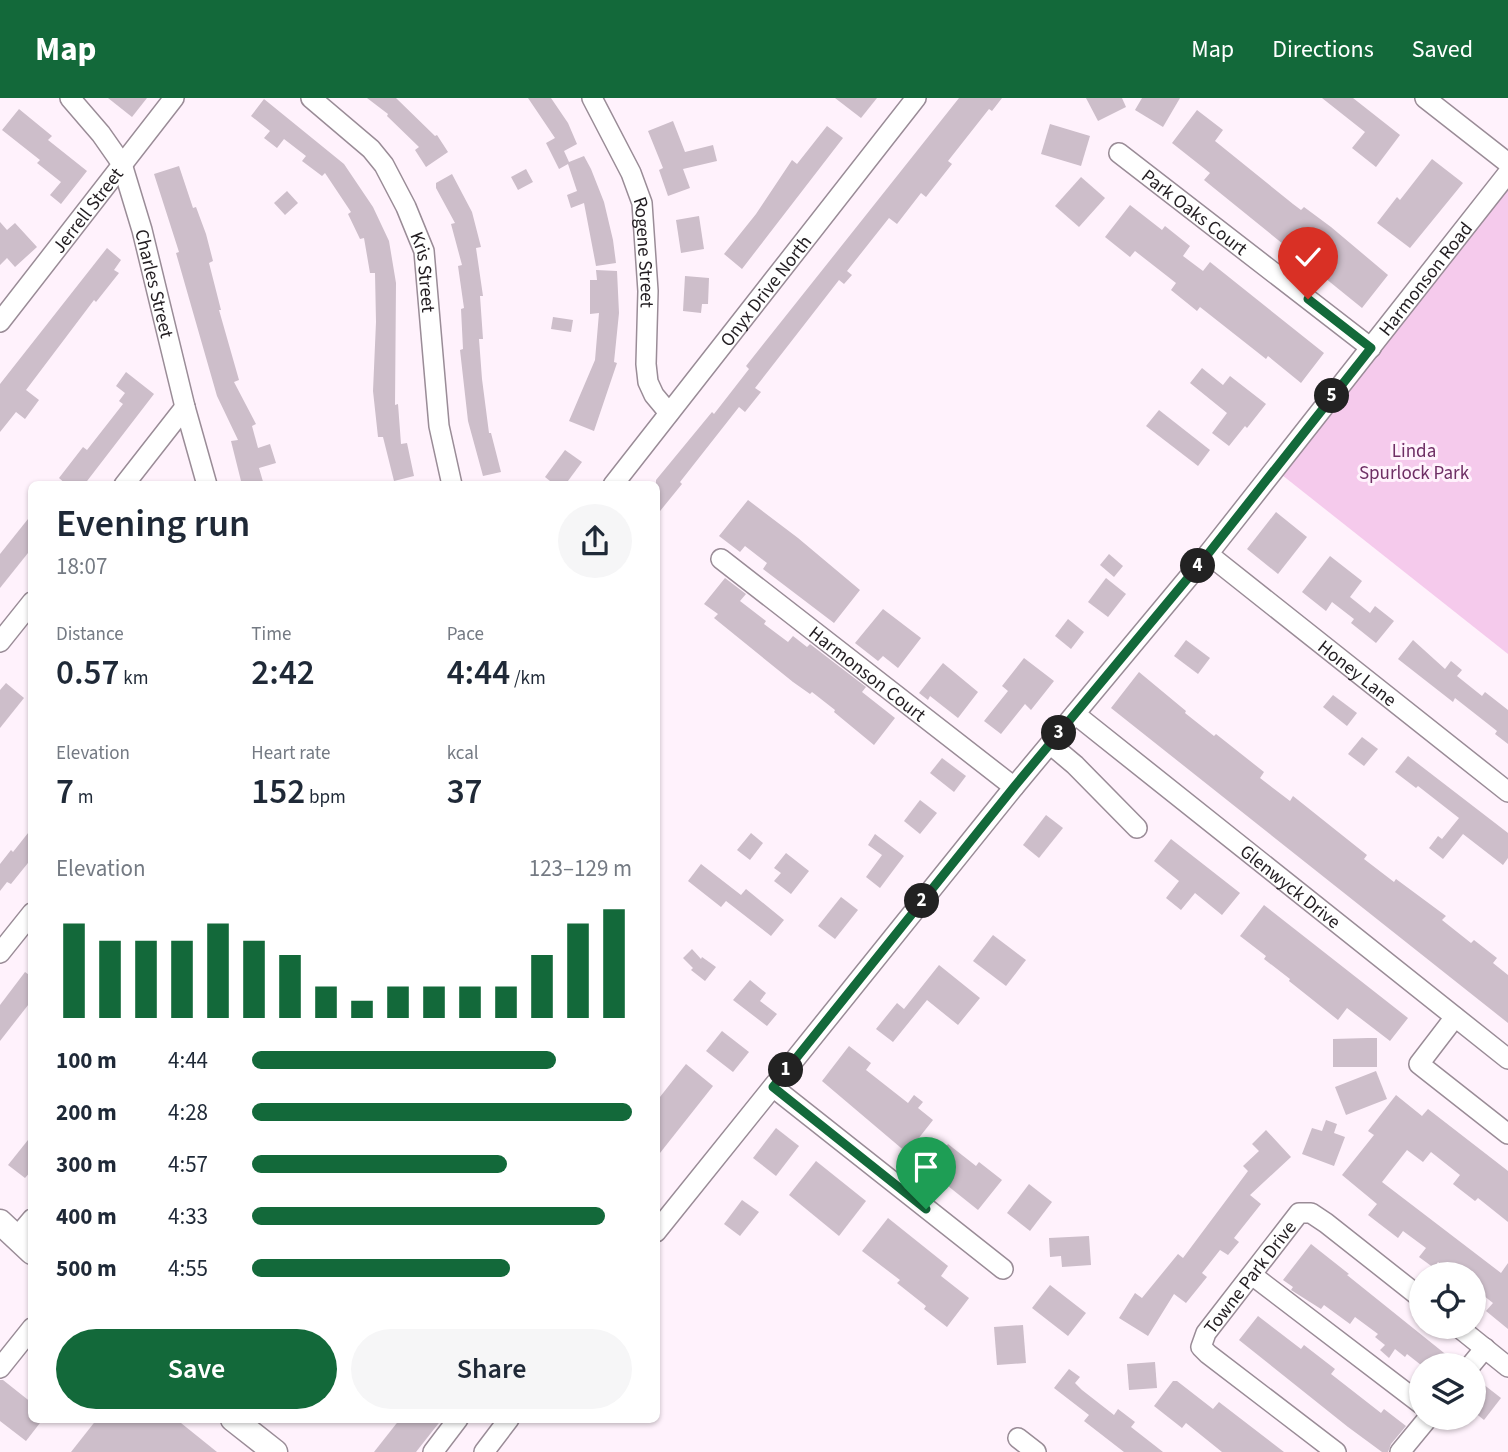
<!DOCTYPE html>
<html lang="en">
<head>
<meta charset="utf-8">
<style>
  body { margin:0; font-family:"Source Sans 3",sans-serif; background:#f6f6f7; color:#1f2937; height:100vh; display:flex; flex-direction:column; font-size:26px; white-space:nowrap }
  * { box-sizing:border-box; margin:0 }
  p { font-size:23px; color:#747a83 }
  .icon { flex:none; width:38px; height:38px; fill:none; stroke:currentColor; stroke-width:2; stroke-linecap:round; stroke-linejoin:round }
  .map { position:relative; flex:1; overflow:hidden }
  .sheet { position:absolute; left:28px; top:383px; width:632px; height:942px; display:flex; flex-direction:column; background:#fff; border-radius:10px; box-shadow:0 2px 5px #0004 }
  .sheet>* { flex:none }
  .tools { position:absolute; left:1409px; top:1164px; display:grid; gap:14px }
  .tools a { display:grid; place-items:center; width:77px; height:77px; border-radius:50%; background:#fff; box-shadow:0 2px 5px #0004; font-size:35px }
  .pin { position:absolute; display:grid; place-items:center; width:60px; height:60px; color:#fff; margin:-72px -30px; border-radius:50% 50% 50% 0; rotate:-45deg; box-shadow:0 0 7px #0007 }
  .pin .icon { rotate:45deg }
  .km { position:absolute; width:35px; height:35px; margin:-18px; border-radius:50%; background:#222; color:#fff; font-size:19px; line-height:35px; text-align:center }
  .round { display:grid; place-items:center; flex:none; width:74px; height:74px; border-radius:37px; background:#f6f6f7 }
  .overview { display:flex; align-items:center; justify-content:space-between; height:119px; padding:0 28px }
  h1 { font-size:38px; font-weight:600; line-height:52px }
  .metrics { display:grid; grid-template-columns:repeat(3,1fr); gap:10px; height:119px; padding:7px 28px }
  .metrics div { display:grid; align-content:center }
  .metrics b { font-size:35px; font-weight:600 }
  .metrics small { font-size:19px; font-weight:400 }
  .metrics p { font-size:19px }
  .chart { height:196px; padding:14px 28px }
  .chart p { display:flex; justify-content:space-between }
  .chart svg { width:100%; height:126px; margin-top:7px; stroke:#13693a; stroke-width:6 }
  .cta { display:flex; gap:14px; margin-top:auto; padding:14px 28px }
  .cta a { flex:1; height:80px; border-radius:42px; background:#13693a; color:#fff; font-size:28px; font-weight:600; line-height:80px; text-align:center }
  .cta a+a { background:#f6f6f7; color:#1f2937 }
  ul { padding:0 28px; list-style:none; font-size:23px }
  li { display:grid; grid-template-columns:112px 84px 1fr; align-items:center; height:52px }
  li i { height:18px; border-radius:9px; background:#13693a }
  header { display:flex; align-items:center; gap:42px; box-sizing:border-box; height:98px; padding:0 35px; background:#13693a; color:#fff }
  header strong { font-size:33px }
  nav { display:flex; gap:38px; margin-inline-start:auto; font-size:24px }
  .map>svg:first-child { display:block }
  .green { fill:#f5caec }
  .building { fill:#cdbeca }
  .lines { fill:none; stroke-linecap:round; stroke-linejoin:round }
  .minor-casing { stroke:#9a8c97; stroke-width:22 }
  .major-casing { stroke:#9a8c97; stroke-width:27 }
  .minor { stroke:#fff; stroke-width:19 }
  .major { stroke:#fff; stroke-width:24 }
  .route-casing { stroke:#fff; stroke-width:14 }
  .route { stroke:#13693a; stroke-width:9 }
  .labels { text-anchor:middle; stroke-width:6; stroke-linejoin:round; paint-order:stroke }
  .street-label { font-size:19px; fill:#221d21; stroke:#fff2fc }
  .park-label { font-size:19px; fill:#6e2e64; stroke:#fff2fc }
</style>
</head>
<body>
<header>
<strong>Map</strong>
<nav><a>Map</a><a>Directions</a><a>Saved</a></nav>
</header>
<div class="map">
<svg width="1508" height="1354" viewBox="0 0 1508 1354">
  <rect width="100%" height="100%" fill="#fff2fc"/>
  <path class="green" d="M1508,90V556L1282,377Z"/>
  <g class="building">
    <path d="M108,0H147L132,19Z"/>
    <path d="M367,0H396L435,38L437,37L448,54L426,69L415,52L419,49L387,18L388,16Z"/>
    <path d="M528,0H551L568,25L577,46L564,53L569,64L584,58L591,71L604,104L613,142L616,165L596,168L584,105L571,110L567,97L577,93L568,66L559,71L546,45L555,40Z"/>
    <path d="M835,0H877L861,20Z"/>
    <path d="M959,0H1002L992,13L989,11L948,63L952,66L926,99L921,95L897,126L889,120L847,173L852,177L844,186L839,182L755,290L761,294L745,314L739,309L680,384L682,386L656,418V382L712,314L714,316L749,271L746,268Z"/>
    <path d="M1086,0H1122L1126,9L1098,23Z"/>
    <path d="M1142,0H1180L1163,29L1135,12Z"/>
    <path d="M1322,0H1353L1400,37L1376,69L1352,50L1365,34Z"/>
    <path d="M264,1L344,66L373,109L389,143L396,185L395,307L398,306L401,346L407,345L414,378L394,383L383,339H378L373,293L376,224L375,175H370L364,140L360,141L348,116L351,114L325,75L322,78L302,63L306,58L284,41L277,50L264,40L270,33L251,18Z"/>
    <path d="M19,11L52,38L48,42L87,73L61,106L50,97L61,84L37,65L40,62L2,32Z"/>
    <path d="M1197,12L1223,32L1215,43L1293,106L1301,112L1304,109L1331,129L1388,177L1362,210L1204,82L1210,75L1172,45Z"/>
    <path d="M673,23L685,54L713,47L717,63L683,71L690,90L668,98L659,72L663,70L648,33Z"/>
    <path d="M1050,26L1090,38L1081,68L1041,56Z"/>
    <path d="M827,28L843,40L742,171L724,156L756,116L792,62L797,66Z"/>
    <path d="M1432,61L1463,85L1410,150L1377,125L1397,99L1400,102Z"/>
    <path d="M179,68L193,110L196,109L206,136L213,163L209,165L221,212H219L239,282L234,284L256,326L252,328L258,350L270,346L276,365L259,370L264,387H242L231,343L238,342L217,298L176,155L179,154L154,76Z"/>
    <path d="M526,71L533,84L518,92L511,79Z"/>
    <path d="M452,76L472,114L481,149L476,150L483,198H480L483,241H479L482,281L489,335H491L501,374L483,378L468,323L460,252L463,251L461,211L464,210L458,168L462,167L451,126L455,125L436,90V85Z"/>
    <path d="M1081,79L1105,100L1079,129L1055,108Z"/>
    <path d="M287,93L298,105L285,117L274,105Z"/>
    <path d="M1130,107L1162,132L1165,128L1190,148L1183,158L1203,173L1210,164L1324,255L1301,285L1268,258L1266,261L1200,209L1197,213L1171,192L1176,185L1135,153L1130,159L1105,139Z"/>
    <path d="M699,118L704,151L681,155L676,122Z"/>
    <path d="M0,124L7,132L15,125L37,149L15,169L7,160L0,167Z"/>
    <path d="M107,150L121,162L114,172L119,175L96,204L94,202L26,292L39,302L25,321L16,314L0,334V286Z"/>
    <path d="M596,172L617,173L619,215L614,264L617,265L594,333L569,323L595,262L599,215L590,216V182H597Z"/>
    <path d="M685,178L709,180L708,206H702L701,215L683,213Z"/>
    <path d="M553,219L573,222L571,234L551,231Z"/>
    <path d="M1202,270L1223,287L1230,278L1266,306L1247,330L1245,328L1229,348L1212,335L1227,315L1190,285Z"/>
    <path d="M126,274L154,296L84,387H67L59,380L83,349L87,352L123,306L119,303L125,295L116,288Z"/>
    <path d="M1159,312L1210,352L1198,368L1146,328Z"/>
    <path d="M565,352L582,364L565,387H555L545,379Z"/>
    <path d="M748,402L798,440L860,492L834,525L763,471L767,465L745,448L740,454L719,438Z"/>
    <path d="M1276,414L1307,439L1278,476L1247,451Z"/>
    <path d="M32,416V450L0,490V456Z"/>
    <path d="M1109,456L1123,468L1114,479L1100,467Z"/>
    <path d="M1330,458L1362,483L1350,499L1370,515L1375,508L1394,523L1376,545L1351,525L1354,521L1332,504L1326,513L1302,494Z"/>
    <path d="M725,480L746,496L740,503L766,523L764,526L788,544L793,538L807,549L810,546L866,589L862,594L895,620L874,647L834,614L835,612L812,594L810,596L793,584L714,520L718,516L704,506Z"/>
    <path d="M1106,480L1126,496L1108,519L1088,504Z"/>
    <path d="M883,511L921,540L898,570L883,558L878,563L855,545Z"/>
    <path d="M1068,521L1084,534L1071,551L1055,538Z"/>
    <path d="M1186,542L1210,560L1198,576L1174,558Z"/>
    <path d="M1413,542L1445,571L1451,563L1462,572L1457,578L1482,598L1485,594L1508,612V646L1495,636L1497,633L1455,600L1453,604L1398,561Z"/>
    <path d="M1024,560L1054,583L1031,612L1025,606L1001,636L984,623L1008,593L1002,588Z"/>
    <path d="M943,565L978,594L958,620L930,598L928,602L919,595Z"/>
    <path d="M1139,574L1186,613L1185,615L1214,638L1216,636L1264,674L1260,680L1290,703L1293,698L1367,757L1364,761L1394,784L1396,781L1446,818L1442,822L1471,845L1474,842L1497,860L1493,865L1508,877V925L1111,610Z"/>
    <path d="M6,585L24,600L0,630V592Z"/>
    <path d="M1333,597L1357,615L1347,628L1323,609Z"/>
    <path d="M1362,639L1378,651L1364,668L1348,656Z"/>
    <path d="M1408,658L1508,735V760L1503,767L1463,736L1443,761L1429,750L1438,738L1442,741L1459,720L1418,688L1416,690L1395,674Z"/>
    <path d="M942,660L966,678L954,694L930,675Z"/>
    <path d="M920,702L937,715L920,736L904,723Z"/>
    <path d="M1046,717L1063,730L1039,760L1023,747Z"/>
    <path d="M32,730V760L11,786L7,784L0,793V766L11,752L13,754Z"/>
    <path d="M751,735L763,745L750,762L737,752Z"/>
    <path d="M875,736L904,758L880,790L866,779L882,757L868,747Z"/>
    <path d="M1171,741L1240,795L1222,817L1195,795L1181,812L1166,800L1179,783L1154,763Z"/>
    <path d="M786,755L809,773L791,796L774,783L781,775L774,770Z"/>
    <path d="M701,766L741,797L746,791L784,822L771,838L726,803L721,809L688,783Z"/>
    <path d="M841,799L858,812L835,841L818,828Z"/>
    <path d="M1264,807L1408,920L1390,943L1347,910L1338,922L1289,883L1290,881L1264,861L1266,858L1240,838Z"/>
    <path d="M993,837L1026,862L1006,888L973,863Z"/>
    <path d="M692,851L701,861L702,859L716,869L705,883L691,872L693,870L683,860Z"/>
    <path d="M939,867L980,900L958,927L927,902L893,944L876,931L897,905L904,911Z"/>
    <path d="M25,874L32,879V902L0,943V907Z"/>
    <path d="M750,882L766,895L760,903L777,916L767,928L733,902Z"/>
    <path d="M722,933L749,954L733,974L706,953Z"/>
    <path d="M1368,940H1377V969H1333V941Z"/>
    <path d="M849,948L871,965L866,972L908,1005L914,997L923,1004L918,1010L933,1022L907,1055L822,983Z"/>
    <path d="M686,966L713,988L656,1060V1004Z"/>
    <path d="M1376,973L1387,1001L1346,1017L1335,989Z"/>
    <path d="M1396,997L1422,1018L1428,1011L1508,1073V1124L1478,1100L1475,1103L1453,1086L1460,1077L1431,1054L1423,1064L1407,1052L1382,1084L1501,1175L1508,1165V1231L1486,1213L1493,1205L1474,1190V1176H1452L1438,1164L1434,1170L1419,1159L1426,1150L1403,1133L1398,1140L1368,1117L1377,1106L1342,1077L1374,1037L1368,1033Z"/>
    <path d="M1326,1022L1337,1026L1334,1035L1345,1039L1334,1068L1302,1056L1312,1030L1322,1033Z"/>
    <path d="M776,1030L799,1048L776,1078L753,1060Z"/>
    <path d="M1266,1032L1291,1059L1250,1097L1261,1106L1234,1140L1239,1144L1228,1157L1220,1152L1202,1175L1207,1179L1186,1205L1174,1196L1148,1238L1119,1220L1135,1195L1142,1200L1178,1156L1183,1160L1248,1073L1243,1068L1259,1053L1252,1046Z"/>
    <path d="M32,1037V1072L25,1080L8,1067Z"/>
    <path d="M948,1046L976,1068L979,1064L1002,1082L978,1112L928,1072Z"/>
    <path d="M816,1063L866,1103L839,1138L789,1097Z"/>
    <path d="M1029,1086L1052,1104L1030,1133L1007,1115Z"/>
    <path d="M742,1102L759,1114L740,1138L724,1126Z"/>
    <path d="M888,1120L948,1168L941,1178L969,1200L947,1229L924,1211L926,1208L897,1185L900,1182L862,1153Z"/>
    <path d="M1089,1138L1091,1167L1062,1169L1061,1158L1050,1159L1049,1140Z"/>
    <path d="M1311,1146L1349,1176L1347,1177L1459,1267H1421L1407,1256L1405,1259L1395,1251L1389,1260L1380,1252L1385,1247L1375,1239L1378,1236L1355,1219L1350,1226L1324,1207L1321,1211L1291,1192L1293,1189L1283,1182Z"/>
    <path d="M1050,1187L1086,1215L1068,1238L1032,1210Z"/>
    <path d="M1258,1218L1301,1251L1304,1247L1335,1271L1331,1276L1381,1315L1384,1311L1406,1328L1391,1346L1388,1354H1382L1348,1329L1239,1242Z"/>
    <path d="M1023,1227L1026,1265L997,1267L994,1229Z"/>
    <path d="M1155,1264L1157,1290L1129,1292L1127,1266Z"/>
    <path d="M1069,1271L1080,1279L1075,1285L1082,1292L1114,1317L1118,1311L1135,1324L1131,1329L1163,1354H1124L1084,1323L1089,1317L1054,1290Z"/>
    <path d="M1474,1279L1501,1300L1484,1322L1474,1314Z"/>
    <path d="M0,1282H3L32,1305V1321H43L26,1343L0,1323Z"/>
    <path d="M1173,1283H1177L1213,1311L1219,1304L1284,1354H1222L1186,1325L1182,1330L1154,1308Z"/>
    <path d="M97,1321H176L217,1354H71Z"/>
    <path d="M400,1321H442L416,1354H374Z"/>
  </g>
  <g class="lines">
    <defs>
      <g id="minor">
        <path id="s1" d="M70,0L101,36L122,66L142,132L185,309L207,387"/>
        <path id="s2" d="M311,0L371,51L384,67L406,109L424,153L439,328L452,387"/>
        <path id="s3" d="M592,0L631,75L642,105L648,193L646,266L648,284L654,297L669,315"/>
        <path d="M1425,0L1508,65"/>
        <path id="s4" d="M1119,55L1371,250"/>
        <path id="s5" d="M0,224L174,0"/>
        <path d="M124,387L185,309"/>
        <path id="s6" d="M613,387L916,0"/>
        <path id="s7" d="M1208,456L1508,694"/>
        <path id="s8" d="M721,461L1014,689"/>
        <path d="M0,544L32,504"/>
        <path id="s9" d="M1075,616L1508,961"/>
        <path d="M1050,646L1075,667L1137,730"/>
        <path d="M0,855L32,815"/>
        <path d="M1455,919L1419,966L1508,1036"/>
        <path d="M773,989L1003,1171"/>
        <path id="s10" d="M656,1134L1014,689L1208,456L1508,75"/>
        <path d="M16,1140L32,1121"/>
        <path d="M1252,1177L1421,1306"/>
        <path d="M1457,1228L1508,1269"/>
        <path d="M1471,1267L1485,1250"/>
        <path d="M0,1270L32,1230"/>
        <path d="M1018,1340L1036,1354"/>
        <path d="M433,1354L458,1321"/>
        <path d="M484,1354L509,1321"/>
        <path id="s11" d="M1336,1354L1208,1256L1201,1249L1206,1235L1299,1115H1311L1326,1125L1421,1200"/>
        <path d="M1400,1354L1428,1320"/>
      </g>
      <g id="major">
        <path d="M0,1124L32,1154"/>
        <path d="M233,1321L275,1354"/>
      </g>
    </defs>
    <use href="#minor" class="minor-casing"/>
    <use href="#major" class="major-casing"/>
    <use href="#minor" class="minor"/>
    <use href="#major" class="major"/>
  </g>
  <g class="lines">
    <defs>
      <path id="route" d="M926,1111L773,989L1014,689L1208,456L1371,250L1308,201"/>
    </defs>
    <use href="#route" class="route-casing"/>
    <use href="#route" class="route"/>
  </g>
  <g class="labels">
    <g class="street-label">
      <text dy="7" stroke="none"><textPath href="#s5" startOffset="142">Jerrell Street</textPath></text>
      <text dy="7" stroke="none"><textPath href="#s4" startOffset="96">Park Oaks Court</textPath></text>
      <text dy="7" stroke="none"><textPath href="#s3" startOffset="166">Rogene Street</textPath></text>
      <text dy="7" stroke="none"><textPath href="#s2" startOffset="215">Kris Street</textPath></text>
      <text dy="7" stroke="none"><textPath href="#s10" startOffset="1225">Harmonson Road</textPath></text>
      <text dy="7" stroke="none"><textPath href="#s1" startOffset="208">Charles Street</textPath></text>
      <text dy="7" stroke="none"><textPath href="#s6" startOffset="247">Onyx Drive North</textPath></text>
      <text dy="7" stroke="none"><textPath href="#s8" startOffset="186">Harmonson Court</textPath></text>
      <text dy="7" stroke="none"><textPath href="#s7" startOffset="191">Honey Lane</textPath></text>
      <text dy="7" stroke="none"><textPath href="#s9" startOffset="276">Glenwyck Drive</textPath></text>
      <text dy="7" stroke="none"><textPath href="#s11" startOffset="257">Towne Park Drive</textPath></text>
    </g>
    <g class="park-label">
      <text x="1414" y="359">Linda<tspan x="1414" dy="22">Spurlock Park</tspan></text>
    </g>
  </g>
</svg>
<div class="tools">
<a><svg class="icon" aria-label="locate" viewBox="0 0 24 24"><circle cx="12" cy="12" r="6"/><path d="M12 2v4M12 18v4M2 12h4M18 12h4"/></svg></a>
<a><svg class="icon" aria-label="layers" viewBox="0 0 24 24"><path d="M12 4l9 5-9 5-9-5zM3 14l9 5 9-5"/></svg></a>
</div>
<div class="pin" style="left:926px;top:1111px;background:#1e9e55"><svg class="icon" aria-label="arrive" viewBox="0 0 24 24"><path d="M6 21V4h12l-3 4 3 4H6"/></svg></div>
<div class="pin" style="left:1308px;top:201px;background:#d93025"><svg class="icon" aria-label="check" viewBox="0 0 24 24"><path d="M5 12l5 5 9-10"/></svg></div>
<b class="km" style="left:786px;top:972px">1</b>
<b class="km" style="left:922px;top:803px">2</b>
<b class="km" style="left:1059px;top:635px">3</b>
<b class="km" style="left:1198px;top:468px">4</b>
<b class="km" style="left:1332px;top:298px">5</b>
<section class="sheet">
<div class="overview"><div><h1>Evening run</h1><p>18:07</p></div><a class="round"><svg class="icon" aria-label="share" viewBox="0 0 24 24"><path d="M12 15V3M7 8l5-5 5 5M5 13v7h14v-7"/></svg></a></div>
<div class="metrics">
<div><p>Distance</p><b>0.57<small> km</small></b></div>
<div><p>Time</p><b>2:42</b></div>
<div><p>Pace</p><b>4:44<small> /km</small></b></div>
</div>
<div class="metrics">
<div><p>Elevation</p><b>7<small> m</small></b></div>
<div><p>Heart rate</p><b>152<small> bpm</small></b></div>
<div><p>kcal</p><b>37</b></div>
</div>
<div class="chart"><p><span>Elevation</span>123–129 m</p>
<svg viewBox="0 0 160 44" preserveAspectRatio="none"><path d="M5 44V11M15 44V17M25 44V17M35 44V17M45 44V11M55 44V17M65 44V22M75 44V33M85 44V38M95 44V33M105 44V33M115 44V33M125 44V33M135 44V22M145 44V11M155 44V6"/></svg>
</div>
<ul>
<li><b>100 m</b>4:44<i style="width:80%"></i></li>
<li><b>200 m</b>4:28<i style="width:100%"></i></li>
<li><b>300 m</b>4:57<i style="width:67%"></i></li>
<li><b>400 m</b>4:33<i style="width:93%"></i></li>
<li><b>500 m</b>4:55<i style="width:68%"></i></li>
</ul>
<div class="cta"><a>Save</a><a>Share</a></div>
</section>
</div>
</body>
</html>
